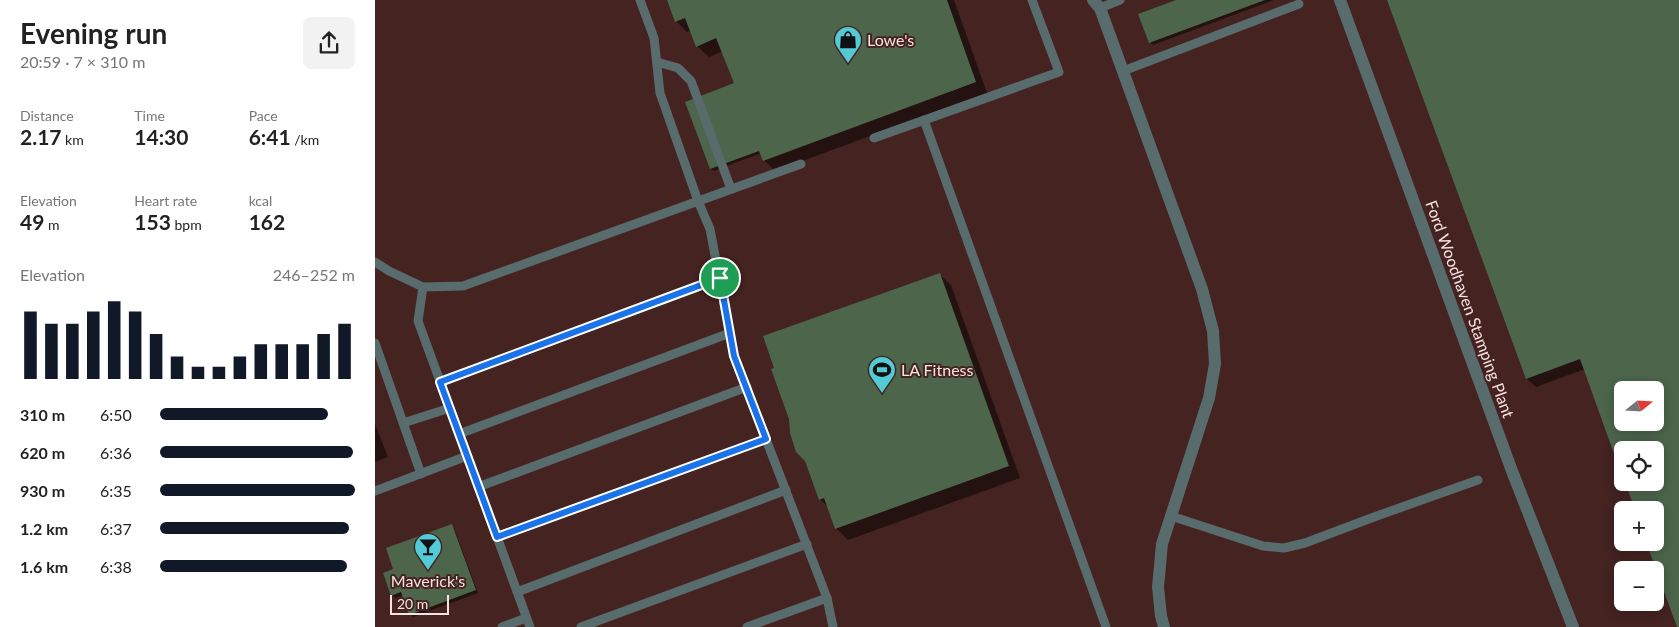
<!DOCTYPE html>
<html lang="en">
<head>
<meta charset="utf-8">
<style>
  body { margin:0; font-family:Lato,sans-serif; background:#f2f2f2; color:#222; height:100vh; display:flex; flex-direction:column; font-size:19px; white-space:nowrap }
  * { box-sizing:border-box; margin:0 }
  p { font-size:16px; color:#767676 }
  .icon { flex:none; width:28px; height:28px; fill:none; stroke:currentColor; stroke-width:2; stroke-linecap:round; stroke-linejoin:round }
  .map { position:relative; flex:1; overflow:hidden }
  .panel { display:flex; flex-direction:column; background:#fff; width:375px }
  .panel>* { flex:none }
  .needle { width:32px; rotate:72deg }
  .controls { position:absolute; left:1239px; top:381px; display:grid; gap:10px }
  .controls a { display:grid; place-items:center; width:50px; height:50px; border-radius:8px; background:#fff; box-shadow:0 2px 12px #0003; font-size:25px }
  .scale { position:absolute; left:15px; bottom:12px; width:59px; box-sizing:border-box; padding-left:5px; border:2px solid #f8e1e0; border-top:0; font-size:14px; line-height:18px; white-space:nowrap; color:#f8e1e0; -webkit-text-stroke:4px #442321; paint-order:stroke }
  .pin { position:absolute; display:grid; place-items:center; width:42px; height:42px; color:#fff; margin:-21px; border:2px solid #fff; border-radius:50%; box-shadow:0 1px 5px #0007 }
  .round { display:grid; place-items:center; flex:none; width:52px; height:52px; border-radius:8px; background:#f2f2f2 }
  .head { display:flex; align-items:center; justify-content:space-between; height:85px; padding:0 20px }
  h1 { font-size:28px; font-weight:700; line-height:38px }
  .stats { display:grid; grid-template-columns:repeat(3,1fr); gap:8px; height:85px; padding:5px 20px }
  .stats div { display:grid; align-content:center }
  .stats b { font-size:21px; font-weight:700 }
  .stats small { font-size:14px; font-weight:400 }
  .stats p { font-size:14px }
  .chart { height:140px; padding:10px 20px }
  .chart p { display:flex; justify-content:space-between }
  .chart svg { width:100%; height:90px; margin-top:5px; stroke:#111827; stroke-width:6 }
  ul { padding:0 20px; list-style:none; font-size:16px }
  li { display:grid; grid-template-columns:80px 60px 1fr; align-items:center; height:38px }
  li i { height:12px; border-radius:6px; background:#111827 }
  main { display:flex; flex:1; min-height:0 }
  .map>svg:first-child { display:block }
  .shadow { fill:#0007; fill-rule:evenodd }
  .building { fill:#4c654b; fill-rule:evenodd }
  .lines { fill:none; stroke-linecap:round; stroke-linejoin:round }
  .service { stroke:#586b6d; stroke-width:9 }
  .minor { stroke:#586b6d; stroke-width:12 }
  .route-casing { stroke:#fff; stroke-width:10 }
  .route { stroke:#1a73e8; stroke-width:6 }
  .labels { text-anchor:middle; stroke-width:4; stroke-linejoin:round; paint-order:stroke }
  .poi-label { font-size:16px; fill:#f8e1e0; stroke:#442321; text-anchor:start }
  .street-label { font-size:16px; fill:#f8e1e0; stroke:#442321 }
</style>
</head>
<body>
<main>
<section class="panel">
<div class="head"><div><h1>Evening run</h1><p>20:59 · 7 × 310 m</p></div><a class="round"><svg class="icon" aria-label="share" viewBox="0 0 24 24"><path d="M12 15V3M7 8l5-5 5 5M5 13v7h14v-7"/></svg></a></div>
<div class="stats">
<div><p>Distance</p><b>2.17<small> km</small></b></div>
<div><p>Time</p><b>14:30</b></div>
<div><p>Pace</p><b>6:41<small> /km</small></b></div>
</div>
<div class="stats">
<div><p>Elevation</p><b>49<small> m</small></b></div>
<div><p>Heart rate</p><b>153<small> bpm</small></b></div>
<div><p>kcal</p><b>162</b></div>
</div>
<div class="chart"><p><span>Elevation</span>246–252 m</p>
<svg viewBox="0 0 160 44" preserveAspectRatio="none"><path d="M5 44V11M15 44V17M25 44V17M35 44V11M45 44V6M55 44V11M65 44V22M75 44V33M85 44V38M95 44V38M105 44V33M115 44V27M125 44V27M135 44V27M145 44V22M155 44V17"/></svg>
</div>
<ul>
<li><b>310 m</b>6:50<i style="width:86%"></i></li>
<li><b>620 m</b>6:36<i style="width:99%"></i></li>
<li><b>930 m</b>6:35<i style="width:100%"></i></li>
<li><b>1.2 km</b>6:37<i style="width:97%"></i></li>
<li><b>1.6 km</b>6:38<i style="width:96%"></i></li>
</ul>
</section>
<div class="map">
<svg width="1304" height="627" viewBox="0 0 1304 627">
  <rect width="100%" height="100%" fill="#442321"/>
  <g class="shadow">
    <path d="M294,0H579L612,93L400,171L389,160L386,153L339,171L336,169L311,103L360,84L348,51L334,57L322,46L316,31L312,32L301,21Z"/>
    <path d="M805,0H899L778,45L775,42Z"/>
    <path d="M1013,0H1304V627L1280,542V510H1261L1280,482V450H1248V473L1210,369L1161,387L1152,379ZM1248,390H1280V422H1248Z"/>
    <path d="M564,274L576,285L645,478L473,540L461,528L454,508L445,499Z"/>
    <path d="M0,424L13,457L0,462Z"/>
    <path d="M76,525L79,528L103,593L38,617L35,614L28,595L20,598L17,595L20,569Z"/>
  </g>
  <g class="building">
    <path d="M292,0H572L601,82L388,161L384,151L335,169L310,102L359,83L341,38L321,47L310,18L300,22Z"/>
    <path d="M801,0H890L774,43L763,14Z"/>
    <path d="M1012,0H1304V627H1302L1271,542H1280V510H1260L1250,482H1280V450H1248L1247,476L1205,359L1151,379ZM1248,390H1280V422H1248Z"/>
    <path d="M565,273L634,466L460,529L449,498L444,500L430,461L421,452L415,433L414,419L396,369L399,368L388,336Z"/>
    <path d="M77,524L101,590L34,615L26,592L16,596L8,573L18,569L11,548Z"/>
  </g>
  <g class="lines">
    <g class="service">
      <path d="M265,0L279,38L285,93L323,201L335,229L359,356L452,598L458,627"/>
      <path d="M725,8L745,0"/>
      <path d="M282,62L303,68L316,81L356,189"/>
      <path d="M748,71L924,4"/>
      <path d="M549,120L731,627"/>
      <path d="M499,138L684,72L657,0"/>
      <path d="M0,262L14,271L48,287L88,286L426,164"/>
      <path d="M48,287L43,321L155,627"/>
      <path d="M0,343L46,474"/>
      <path d="M65,382L345,279"/>
      <path d="M28,423L75,408"/>
      <path d="M84,434L355,333"/>
      <path d="M103,487L372,387"/>
      <path d="M0,491L92,456"/>
      <path d="M796,516L888,546L909,548L930,543L999,517L1103,480"/>
      <path d="M122,537L391,439"/>
      <path d="M142,592L411,490"/>
      <path d="M127,627L151,618"/>
      <path d="M206,627L432,544"/>
      <path d="M372,627L452,598"/>
    </g>
    <g class="minor">
      <path d="M718,0L725,8L827,289L838,331L840,364L834,398L787,544L783,587L786,616L789,627"/>
      <path d="M965,0L1137,471L1198,627"/>
    </g>
  </g>
  <g class="lines">
    <defs>
      <path id="route" d="M345,278L359,356L391,439L122,537L65,382Z"/>
    </defs>
    <use href="#route" class="route-casing"/>
    <use href="#route" class="route"/>
  </g>
  <defs>
    <symbol id="shop-pin" viewBox="-11 -11 22 30"><path d="M0 17L-7.5 6A9.5 9.5 0 1 1 7.5 6Z" fill="#52cbd7" stroke="#442321"/><path d="M-5-2.5h2.3a2.7 3.5 0 0 1 5.4 0H5L5.5 6h-11ZM-1.5-2.5h3a1.5 2.3 0 0 0-3 0Z" fill="#111"/></symbol>
    <symbol id="stadium-pin" viewBox="-11 -11 22 30"><path d="M0 17L-7.5 6A9.5 9.5 0 1 1 7.5 6Z" fill="#52cbd7" stroke="#442321"/><path d="M0-5a6.5 5 0 1 0 0 10a6.5 5 0 1 0 0-10ZM-3.5-1.8h7v3.6h-7Z" fill="#111"/></symbol>
    <symbol id="bar-pin" viewBox="-11 -11 22 30"><path d="M0 17L-7.5 6A9.5 9.5 0 1 1 7.5 6Z" fill="#52cbd7" stroke="#442321"/><path d="M-6-5H6L.8 .8V4.5H3.5V6h-7V4.5H-.8V.8Z" fill="#111"/></symbol>
  </defs>
  <g fill-rule="evenodd">
    <use href="#shop-pin" x="457" y="24" width="32" height="43"/>
    <use href="#stadium-pin" x="491" y="354" width="32" height="43"/>
    <use href="#bar-pin" x="37" y="531" width="32" height="43"/>
  </g>
  <g class="labels">
    <g class="poi-label">
      <text x="492" y="46">Lowe's</text>
      <text x="526" y="376">LA Fitness</text>
      <text x="53" y="587" text-anchor="middle">Maverick's</text>
    </g>
    <g class="street-label">
      <text transform="translate(1095 309) rotate(70)" y="6">Ford Woodhaven Stamping Plant</text>
    </g>
  </g>
</svg>
<div class="controls">
<a><svg class="needle" viewBox="-14 -14 28 28"><path d="M0-13l5 13h-10z" fill="#e53935"/><path d="M0 13l5-13h-10z" fill="#767676"/></svg></a>
<a><svg class="icon" aria-label="locate" viewBox="0 0 24 24"><circle cx="12" cy="12" r="6"/><path d="M12 2v4M12 18v4M2 12h4M18 12h4"/></svg></a>
<a>+</a>
<a>−</a>
</div>
<div class="scale">20 m</div>
<div class="pin" style="left:345px;top:278px;background:#1e9e55"><svg class="icon" aria-label="arrive" viewBox="0 0 24 24"><path d="M6 21V4h12l-3 4 3 4H6"/></svg></div>
</div>
</main>
</body>
</html>
